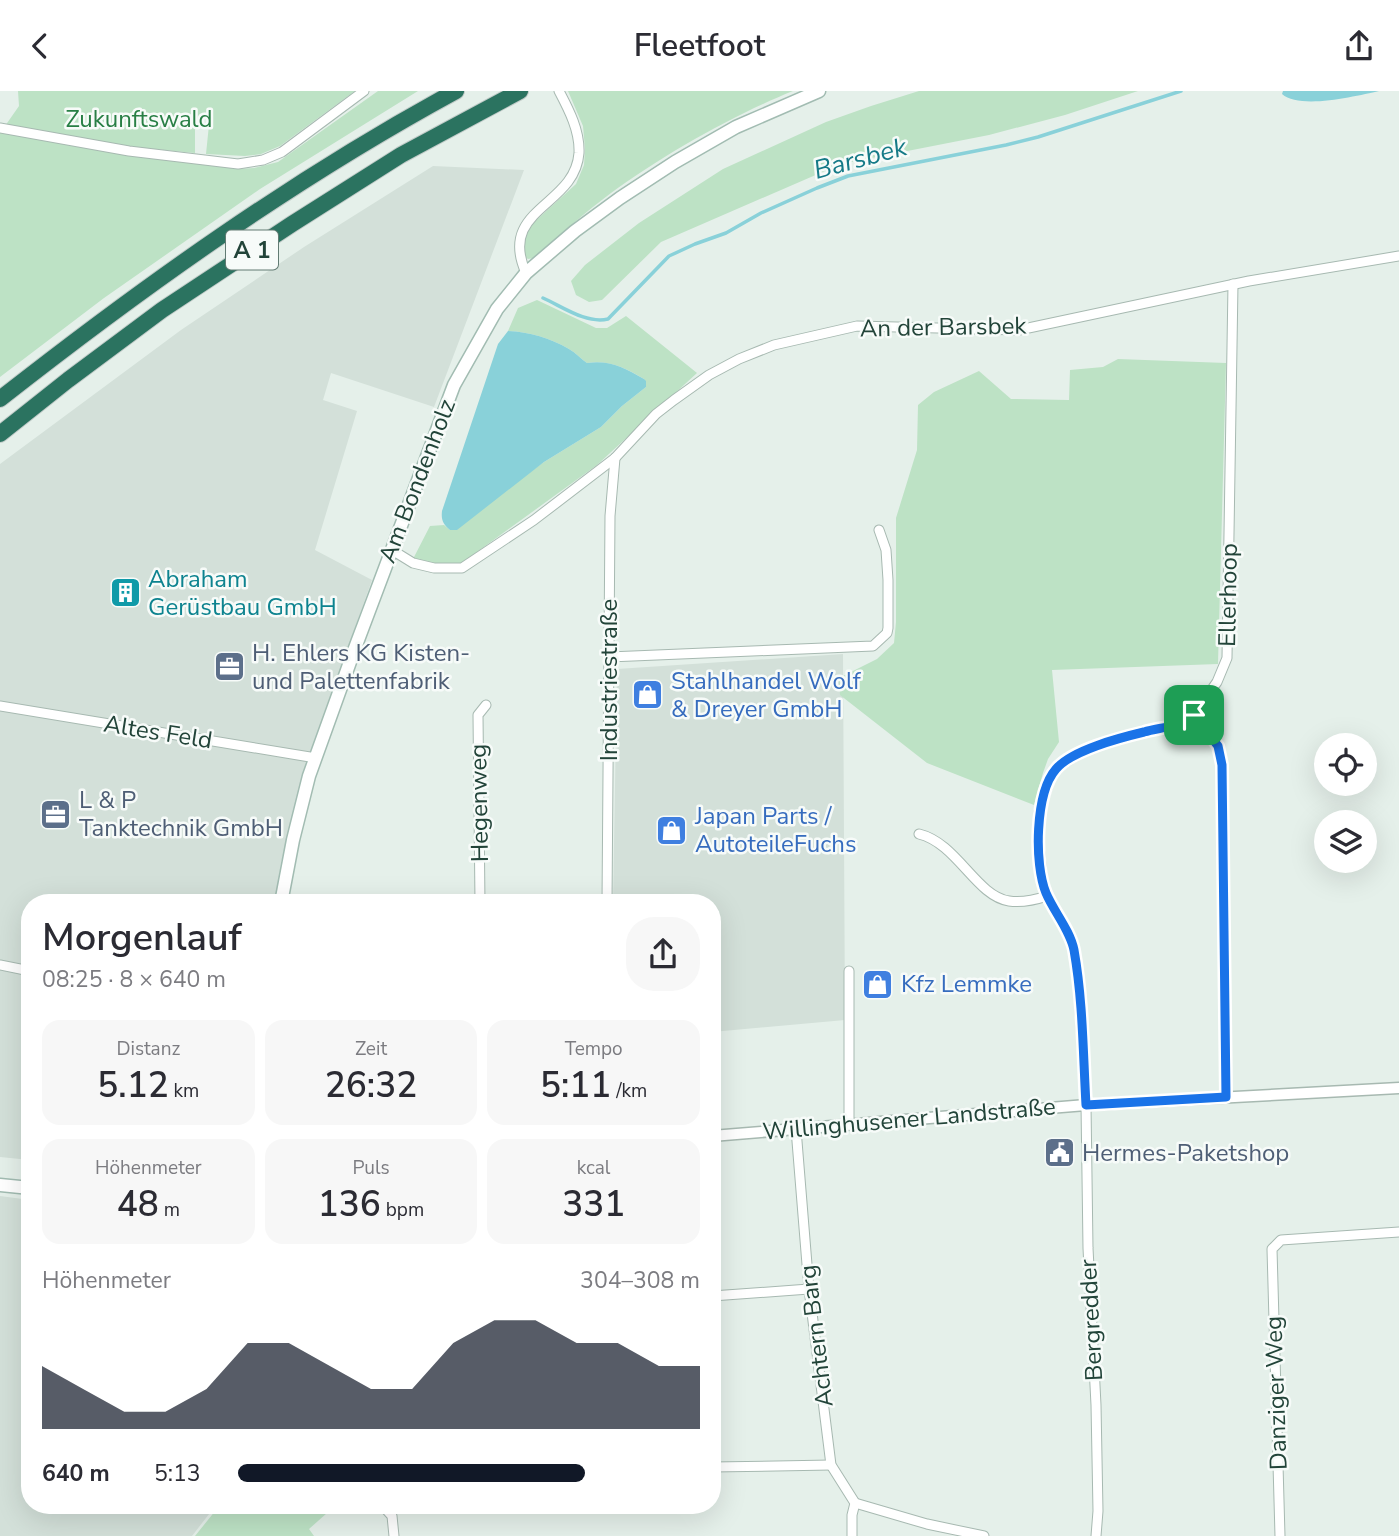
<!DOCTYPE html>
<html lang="de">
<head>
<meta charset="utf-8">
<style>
  body { margin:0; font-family:"Nunito Sans",sans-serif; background:#f7f7f7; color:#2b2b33; height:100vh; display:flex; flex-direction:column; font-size:26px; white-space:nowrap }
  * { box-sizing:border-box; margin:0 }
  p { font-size:23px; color:#7c7c81 }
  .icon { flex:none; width:38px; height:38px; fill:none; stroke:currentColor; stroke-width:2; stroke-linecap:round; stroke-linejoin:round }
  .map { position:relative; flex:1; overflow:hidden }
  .drawer { position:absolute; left:21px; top:803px; width:700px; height:620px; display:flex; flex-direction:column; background:#fff; border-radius:28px; box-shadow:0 7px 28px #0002 }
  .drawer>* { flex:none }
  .tools { position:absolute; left:1314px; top:642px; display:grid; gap:14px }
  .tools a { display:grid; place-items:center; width:63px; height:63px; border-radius:50%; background:#fff; box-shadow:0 7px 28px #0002; font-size:35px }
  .pin { position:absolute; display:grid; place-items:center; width:60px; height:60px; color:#fff; margin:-30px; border-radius:14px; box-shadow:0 4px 10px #0006 }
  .round { display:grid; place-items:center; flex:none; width:74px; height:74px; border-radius:28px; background:#f7f7f7 }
  .summary { display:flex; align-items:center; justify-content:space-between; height:119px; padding:0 21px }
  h1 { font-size:38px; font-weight:600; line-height:52px }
  .metrics { display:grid; grid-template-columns:repeat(3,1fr); gap:10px; height:119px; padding:7px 21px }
  .metrics div { display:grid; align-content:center; border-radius:18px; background:#f7f7f7; text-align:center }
  .metrics b { font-size:35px; font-weight:600 }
  .metrics small { font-size:19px; font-weight:400 }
  .metrics p { font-size:19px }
  .chart { height:196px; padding:14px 21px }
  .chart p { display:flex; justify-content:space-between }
  .chart svg { width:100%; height:126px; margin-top:7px; fill:#111827; opacity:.7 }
  ul { padding:0 21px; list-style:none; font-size:23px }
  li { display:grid; grid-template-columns:112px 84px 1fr; align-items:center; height:52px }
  li i { height:18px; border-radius:9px; background:#111827 }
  header { display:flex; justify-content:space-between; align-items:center; height:91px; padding:0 21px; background:#fff; font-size:32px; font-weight:600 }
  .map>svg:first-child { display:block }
  .built { fill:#d3e0d9 }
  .green { fill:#bde2c5 }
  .water { fill:#89d1d9 }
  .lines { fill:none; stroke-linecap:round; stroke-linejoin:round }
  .stream { stroke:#89d1d9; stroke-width:3.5 }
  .minor-casing { stroke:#a7b9b1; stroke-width:11 }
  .tertiary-casing { stroke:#a7b9b1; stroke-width:13 }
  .secondary-casing { stroke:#a2bcb2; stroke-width:15 }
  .motorway-casing { stroke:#c1cbc8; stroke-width:18 }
  .minor { stroke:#fff; stroke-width:9 }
  .tertiary { stroke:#fff; stroke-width:10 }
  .secondary { stroke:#fff; stroke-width:12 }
  .motorway { stroke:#2b7360; stroke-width:16 }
  .route-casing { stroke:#fff; stroke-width:14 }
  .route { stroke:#1a73e8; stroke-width:9 }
  .labels { text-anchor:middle; stroke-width:5; stroke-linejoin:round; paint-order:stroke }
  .shield { fill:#f7fbf9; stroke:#627b73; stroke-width:2 }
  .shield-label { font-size:23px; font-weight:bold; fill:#224439 }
  .park-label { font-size:24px; fill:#287f45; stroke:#f7fbf9 }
  .street-label { font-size:24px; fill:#224439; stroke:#f7fbf9 }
  .culture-label { font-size:24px; fill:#0d838f; stroke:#f7fbf9; text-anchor:start }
  .service-label { font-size:24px; fill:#4e5e75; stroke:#f7fbf9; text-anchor:start }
  .shop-label { font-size:24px; fill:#366cbe; stroke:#f7fbf9; text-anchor:start }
  .water-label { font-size:26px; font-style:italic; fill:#157a87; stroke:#f7fbf9 }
</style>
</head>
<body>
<header><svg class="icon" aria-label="back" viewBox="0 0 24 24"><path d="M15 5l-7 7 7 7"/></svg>Fleetfoot<svg class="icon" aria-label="share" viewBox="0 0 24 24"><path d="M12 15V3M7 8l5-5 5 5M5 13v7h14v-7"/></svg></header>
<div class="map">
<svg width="1399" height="1445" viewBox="0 0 1399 1445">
  <rect width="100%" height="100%" fill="#e5f0ea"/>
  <g class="built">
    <path d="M433,75L524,79L434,316L331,282L323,309L357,320L315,459L372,489L302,685L281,772L275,812H30V1069L0,1066V373L181,239L304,156Z"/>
    <path d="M843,563L845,929L712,941V812H613L617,578Z"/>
    <path d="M0,1105L30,1109V1414H216L192,1445H0Z"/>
  </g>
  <g class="green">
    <path d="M18,0H355L280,55L261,63L245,65L206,63L210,24L195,31V62L132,56L5,35L19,15Z"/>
    <path d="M378,0H418L260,98L104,207L0,286V41L129,63L237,78L254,77L278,71Z"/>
    <path d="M568,0H793C733,24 663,64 611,102C584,122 559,145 534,167L528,168L525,166L524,147L532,133L576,93L584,74L585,58L583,35Z"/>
    <path d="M919,0H1138L1065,24L989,44L841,73L661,151L602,209L589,211L576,204L571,190L585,174L639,132L723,78L826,31L871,15Z"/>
    <path d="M537,209L596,237H607L626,225L697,282L597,374L459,474L433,473L413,468L430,435L444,434L450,439L544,371L601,336L622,315L646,296L644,288C625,277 610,269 587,272C581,268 576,262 569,258C550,247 530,241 508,240L518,217Z"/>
    <path d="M1118,268L1226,272L1218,573L1052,579L1059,651L1048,668L1043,682L1034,714L927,672L840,604L839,587L877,568L894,552L896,531V427L917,359L918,314L934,301L979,280L1011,308L1069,309L1070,279L1103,276Z"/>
    <path d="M220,1414H336L309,1438L314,1445H195Z"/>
  </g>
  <g class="water">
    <path d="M1283,0H1379C1356,5 1300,19 1282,3Z"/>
    <path d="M508,240C530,241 550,247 569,258C576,262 581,268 587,272C611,269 624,277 644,288L646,290V296L622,315L601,336L544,371L457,439H450C443,433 441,429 442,420L498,253Z"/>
  </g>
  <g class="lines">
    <path class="stream" d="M543,207C563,216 586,233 608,228L669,165L695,153L726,142L761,122L817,97L848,85L1006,54L1038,46L1181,0"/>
    <defs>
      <g id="minor">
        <path d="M0,37L129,60L238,73L263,69L282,61L364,0"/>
        <path d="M526,182C497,117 575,116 579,62C580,40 569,19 559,0"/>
        <path d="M392,459L413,472L434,477H462L534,429L615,367L656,323L674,309L709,284L739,268L774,254L857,235L1019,239L1249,190L1399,165"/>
        <path d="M609,566L873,555L887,542L888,537V489L886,459L879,439"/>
        <path d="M0,615L316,667"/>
        <path d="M919,743C957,752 976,805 1009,810C1022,812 1035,809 1047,805"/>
        <path d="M480,812L478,624L486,614"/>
        <path d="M607,812L610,425L615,367"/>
        <path d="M0,874L30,880"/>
        <path d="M1226,1006L1222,674L1218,655L1194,624L1217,591L1227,567L1233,193"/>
        <path d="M849,1034V880"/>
        <path d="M796,1038L809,1198L831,1374L855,1412L852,1424V1445"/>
        <path d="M712,1205L809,1198"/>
        <path d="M712,1376L831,1374"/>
        <path d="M855,1412L927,1433L984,1445"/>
        <path d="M382,1414L392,1425L394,1445"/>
        <path d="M1096,1445L1098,1420L1096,1314L1088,1157L1086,1014L1078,886L1073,852L1043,796L1039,754V721L1050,688L1056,677L1069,669L1086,658L1144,641L1174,634L1194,624"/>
        <path d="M1280,1445L1272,1158L1281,1149L1399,1141"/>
      </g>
      <path id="tertiary" d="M712,1045L1086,1014L1399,997"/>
      <g id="secondary">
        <path d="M281,812L293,749L309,685L355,557L454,294L497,218L526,182L575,140L620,107L675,71L736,36L819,0"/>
        <path d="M0,1094L30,1097"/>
      </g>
      <g id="motorway">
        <path d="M0,308C144,195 294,88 456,0"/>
        <path d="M0,343L68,289L162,219L292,133L401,64L520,0"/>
      </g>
    </defs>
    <use href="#minor" class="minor-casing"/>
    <use href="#tertiary" class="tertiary-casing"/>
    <use href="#secondary" class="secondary-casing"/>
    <use href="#motorway" class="motorway-casing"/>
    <use href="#minor" class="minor"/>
    <use href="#tertiary" class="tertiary"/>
    <use href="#secondary" class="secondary"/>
    <use href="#motorway" class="motorway"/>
  </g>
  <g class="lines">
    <defs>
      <path id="route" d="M1194,624L1218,655L1222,674L1226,1006L1086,1014C1083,962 1083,910 1074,859C1070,839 1054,821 1046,802C1034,773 1035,702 1056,678C1072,659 1119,647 1144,641C1154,638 1165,637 1175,634C1181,631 1188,627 1194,624Z"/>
    </defs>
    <use href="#route" class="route-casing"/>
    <use href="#route" class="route"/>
  </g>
  <defs>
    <symbol id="building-square" viewBox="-11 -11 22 22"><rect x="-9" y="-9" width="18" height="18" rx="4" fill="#0f9aa8" stroke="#f7fbf9"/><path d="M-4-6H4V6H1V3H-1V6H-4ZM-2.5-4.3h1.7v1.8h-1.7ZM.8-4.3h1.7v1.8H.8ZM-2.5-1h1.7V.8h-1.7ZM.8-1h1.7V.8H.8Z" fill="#fff"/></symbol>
    <symbol id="office-square" viewBox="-11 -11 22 22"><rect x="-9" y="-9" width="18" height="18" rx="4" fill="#5c6f8a" stroke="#f7fbf9"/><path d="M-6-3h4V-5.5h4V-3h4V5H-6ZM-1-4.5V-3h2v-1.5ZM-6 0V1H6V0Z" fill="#fff"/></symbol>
    <symbol id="shop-square" viewBox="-11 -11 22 22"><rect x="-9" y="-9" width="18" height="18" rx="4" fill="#3f7fe0" stroke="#f7fbf9"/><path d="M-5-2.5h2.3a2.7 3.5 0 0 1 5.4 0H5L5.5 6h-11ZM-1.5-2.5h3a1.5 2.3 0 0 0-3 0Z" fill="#fff"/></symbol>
    <symbol id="civic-square" viewBox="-11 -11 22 22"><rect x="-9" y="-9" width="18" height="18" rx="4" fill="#5c6f8a" stroke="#f7fbf9"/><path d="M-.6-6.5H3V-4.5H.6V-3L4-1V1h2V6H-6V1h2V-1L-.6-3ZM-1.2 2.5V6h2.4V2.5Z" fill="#fff"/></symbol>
  </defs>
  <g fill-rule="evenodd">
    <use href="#building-square" x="108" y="484" width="35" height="35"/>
    <use href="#office-square" x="212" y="558" width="35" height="35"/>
    <use href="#shop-square" x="630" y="586" width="35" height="35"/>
    <use href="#office-square" x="38" y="706" width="35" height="35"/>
    <use href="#shop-square" x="654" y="722" width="35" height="35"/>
    <use href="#shop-square" x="860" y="876" width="35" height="35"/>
    <use href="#civic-square" x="1042" y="1044" width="35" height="35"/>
  </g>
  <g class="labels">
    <rect class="shield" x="226" y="139.5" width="52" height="39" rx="5"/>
    <g class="shield-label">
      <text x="252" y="167">A 1</text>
    </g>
    <g class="park-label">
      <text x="139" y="36">Zukunftswald</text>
    </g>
    <g class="street-label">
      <text transform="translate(943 236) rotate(-1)" y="8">An der Barsbek</text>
      <text transform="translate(417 390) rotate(-69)" y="8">Am Bondenholz</text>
      <text transform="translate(1228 504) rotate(-89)" y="8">Ellerhoop</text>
      <text transform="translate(609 589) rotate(-90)" y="8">Industriestraße</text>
      <text transform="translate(158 641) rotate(9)" y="8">Altes Feld</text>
      <text transform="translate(479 712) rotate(-91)" y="8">Hegenweg</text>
      <text transform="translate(909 1028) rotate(-5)" y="8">Willinghusener Landstraße</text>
      <text transform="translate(1091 1229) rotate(-93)" y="8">Bergredder</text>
      <text transform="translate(816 1245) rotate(-97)" y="8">Achtern Barg</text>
      <text transform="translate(1276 1302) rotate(-92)" y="8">Danziger Weg</text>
    </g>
    <g class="culture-label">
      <text x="148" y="496">Abraham<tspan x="148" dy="28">Gerüstbau GmbH</tspan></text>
    </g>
    <g class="service-label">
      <text x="252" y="570">H. Ehlers KG Kisten-<tspan x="252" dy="28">und Palettenfabrik</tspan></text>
      <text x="79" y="717">L &amp; P<tspan x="79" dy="28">Tanktechnik GmbH</tspan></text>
      <text x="1082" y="1070">Hermes-Paketshop</text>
    </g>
    <g class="shop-label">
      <text x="671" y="598">Stahlhandel Wolf<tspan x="671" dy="28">&amp; Dreyer GmbH</tspan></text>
      <text x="695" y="733">Japan Parts /<tspan x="695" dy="28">AutoteileFuchs</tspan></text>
      <text x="901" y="901">Kfz Lemmke</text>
    </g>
    <g class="water-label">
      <text transform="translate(860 67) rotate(-15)" y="9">Barsbek</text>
    </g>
  </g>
</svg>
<div class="tools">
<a><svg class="icon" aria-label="locate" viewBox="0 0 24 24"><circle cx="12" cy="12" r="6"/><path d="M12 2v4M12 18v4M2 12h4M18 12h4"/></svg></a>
<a><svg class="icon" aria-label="layers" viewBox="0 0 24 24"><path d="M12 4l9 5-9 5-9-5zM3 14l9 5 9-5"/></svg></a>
</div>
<div class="pin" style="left:1194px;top:624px;background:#1e9e55"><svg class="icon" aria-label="arrive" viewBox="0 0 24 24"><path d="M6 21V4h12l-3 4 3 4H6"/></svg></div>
<section class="drawer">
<div class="summary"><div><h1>Morgenlauf</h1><p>08:25 · 8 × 640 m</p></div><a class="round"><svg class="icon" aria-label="share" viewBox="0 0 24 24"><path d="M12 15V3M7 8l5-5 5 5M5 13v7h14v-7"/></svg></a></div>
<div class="metrics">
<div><p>Distanz</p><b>5.12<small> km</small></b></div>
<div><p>Zeit</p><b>26:32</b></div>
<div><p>Tempo</p><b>5:11<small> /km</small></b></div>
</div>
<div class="metrics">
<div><p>Höhenmeter</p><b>48<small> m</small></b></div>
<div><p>Puls</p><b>136<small> bpm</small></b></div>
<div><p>kcal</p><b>331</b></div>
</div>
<div class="chart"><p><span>Höhenmeter</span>304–308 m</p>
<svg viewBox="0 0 160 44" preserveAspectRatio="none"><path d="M0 44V22L10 30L20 38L30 38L40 30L50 14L60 14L70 22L80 30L90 30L100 14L110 6L120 6L130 14L140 14L150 22L160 22V44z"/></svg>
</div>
<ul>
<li><b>640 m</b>5:13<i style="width:75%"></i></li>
</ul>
</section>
</div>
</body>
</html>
